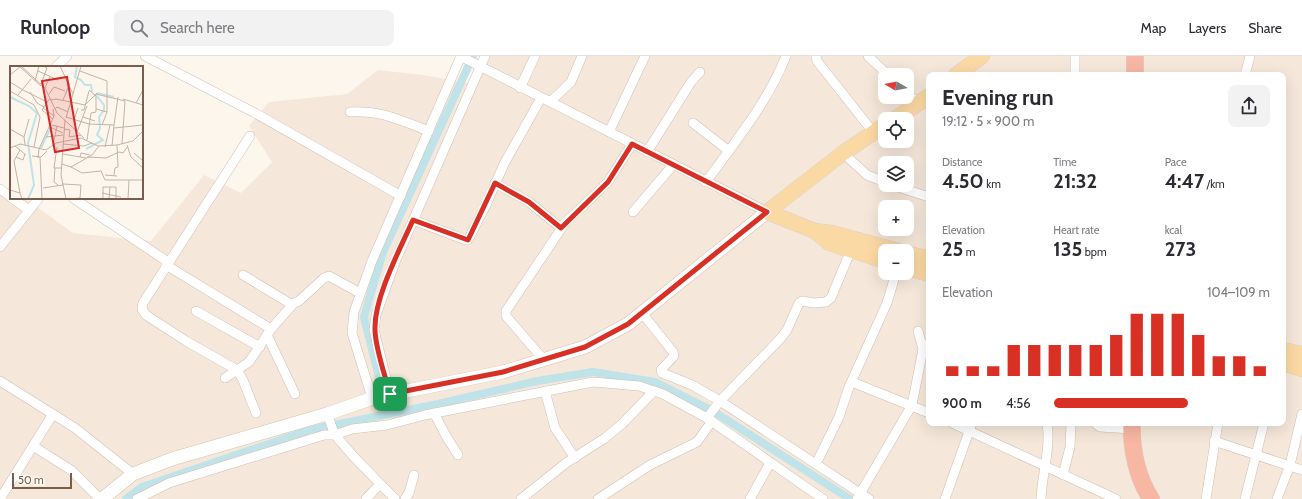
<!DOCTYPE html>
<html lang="en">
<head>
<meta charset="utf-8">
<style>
  body { margin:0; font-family:Cabin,sans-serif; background:#f2f2f3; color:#2b2b33; height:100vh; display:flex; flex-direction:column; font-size:15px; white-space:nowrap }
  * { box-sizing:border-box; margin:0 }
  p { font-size:13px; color:#7c7c81 }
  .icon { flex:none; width:22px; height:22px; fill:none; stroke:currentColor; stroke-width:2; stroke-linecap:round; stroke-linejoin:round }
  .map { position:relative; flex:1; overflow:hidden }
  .panel { position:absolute; left:926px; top:16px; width:360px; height:354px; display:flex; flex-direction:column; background:#fff; border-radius:8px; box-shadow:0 4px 16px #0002 }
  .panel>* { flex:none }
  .needle { width:26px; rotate:280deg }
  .fabs { position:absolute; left:878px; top:12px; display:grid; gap:8px }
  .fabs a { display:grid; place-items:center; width:36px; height:36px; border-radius:8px; background:#fff; box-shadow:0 4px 16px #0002; font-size:20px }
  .scale { position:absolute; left:12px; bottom:10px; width:60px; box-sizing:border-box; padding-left:4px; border:2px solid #7a5c4d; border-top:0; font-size:11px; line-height:14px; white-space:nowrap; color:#7a5c4d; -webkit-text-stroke:3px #fffaf3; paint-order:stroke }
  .pin { position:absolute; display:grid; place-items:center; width:34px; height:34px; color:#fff; margin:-17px; border-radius:8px; box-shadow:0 2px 6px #0006 }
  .round { display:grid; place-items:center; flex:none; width:42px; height:42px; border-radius:8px; background:#f2f2f3 }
  .overview { display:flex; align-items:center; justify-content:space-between; height:68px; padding:0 16px }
  h1 { font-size:22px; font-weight:800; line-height:30px }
  .figures { display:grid; grid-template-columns:repeat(3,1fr); gap:6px; height:68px; padding:4px 16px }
  .figures div { display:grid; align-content:center }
  .figures b { font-size:20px; font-weight:800 }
  .figures small { font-size:11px; font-weight:400 }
  .figures p { font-size:11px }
  .chart { height:112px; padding:8px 16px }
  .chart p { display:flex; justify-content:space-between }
  .chart svg { width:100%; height:72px; margin-top:4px; stroke:#d93025; stroke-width:6 }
  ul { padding:0 16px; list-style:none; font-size:13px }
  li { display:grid; grid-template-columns:64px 48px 1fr; align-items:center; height:30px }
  li i { height:10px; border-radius:5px; background:#d93025 }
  header { display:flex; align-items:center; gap:24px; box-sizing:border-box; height:56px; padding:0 20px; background:#fff; border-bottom:1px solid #e1e1e2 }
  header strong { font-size:19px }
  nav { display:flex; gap:22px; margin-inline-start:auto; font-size:14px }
  .search { width:280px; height:36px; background:#f2f2f3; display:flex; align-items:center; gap:10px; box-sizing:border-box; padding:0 14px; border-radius:8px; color:#7c7c81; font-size:15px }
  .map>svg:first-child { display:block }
  .residential { fill:#f5e8da; fill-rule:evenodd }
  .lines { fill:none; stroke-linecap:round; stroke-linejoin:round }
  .canal { stroke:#bfe3e8; stroke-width:8 }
  .street-casing { stroke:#d1beb0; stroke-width:10 }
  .secondary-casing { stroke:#d6c0b0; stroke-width:14 }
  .primary-casing { stroke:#dad1cd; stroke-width:16 }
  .highway-casing { stroke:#dad1cd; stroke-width:18 }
  .street { stroke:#fff; stroke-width:9 }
  .secondary { stroke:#fff; stroke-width:13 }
  .primary { stroke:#fbd9a5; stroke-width:15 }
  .highway { stroke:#f7b7a3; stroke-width:17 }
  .route-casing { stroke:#fff; stroke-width:8 }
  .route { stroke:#d93025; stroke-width:5 }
  .inset-river { fill:none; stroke:#bfe3e8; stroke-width:2 }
  .inset-road { fill:none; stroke:#c5b3a7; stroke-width:1 }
  .view { fill:#d62828; fill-opacity:0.15; stroke:#d62828; stroke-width:2 }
  .inset-edge { fill:none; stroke:#7a5c4d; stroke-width:2 }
</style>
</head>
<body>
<header>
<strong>Runloop</strong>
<div class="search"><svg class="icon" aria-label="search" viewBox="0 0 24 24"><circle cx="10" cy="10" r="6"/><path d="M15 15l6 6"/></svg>Search here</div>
<nav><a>Map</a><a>Layers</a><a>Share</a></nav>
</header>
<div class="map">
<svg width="1302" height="443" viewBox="0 0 1302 443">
  <rect width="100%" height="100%" fill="#fdf6ec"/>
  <path class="residential" d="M486,0H1302V443H0V140L9,130L11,131V142H25L73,177L151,185L204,119L241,137L272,106L249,70L269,46L347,38L378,14L423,19L473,28ZM885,19H907V41H885ZM929,19H1283V367H929ZM885,63H907V85H885ZM885,107H907V129H885ZM885,151H907V173H885ZM885,195H907V217H885Z"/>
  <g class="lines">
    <g class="canal">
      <path d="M388,358L364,261L383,196L473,0"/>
      <path d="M126,443L142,431L310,374L438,348L537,325L593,316L655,326L713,355L850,443"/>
    </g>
    <defs>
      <g id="street">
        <path d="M145,0L255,57L401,140"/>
        <path d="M460,0L767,156"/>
        <path d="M816,0L817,5L873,76"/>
        <path d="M868,0L888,19"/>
        <path d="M1075,0V19"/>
        <path d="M56,11L67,0"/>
        <path d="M1245,19L1250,0"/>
        <path d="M520,32L535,0"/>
        <path d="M907,37L919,48"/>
        <path d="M550,46L571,26L582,0"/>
        <path d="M350,56C382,54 399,64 429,75"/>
        <path d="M693,67L729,95"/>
        <path d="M609,76L645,0"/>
        <path d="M250,80L143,247L142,253L146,259L186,285L237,314L243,324L256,357"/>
        <path d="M647,96L691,26L700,16"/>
        <path d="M843,97L867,119L885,126"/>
        <path d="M706,126C735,86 768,46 786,0"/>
        <path d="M495,127L529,146L561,172"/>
        <path d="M892,129L929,141"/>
        <path d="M0,133L11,141"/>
        <path d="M12,142L29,154"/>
        <path d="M73,142L168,206"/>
        <path d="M633,156L673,109"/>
        <path d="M413,164L466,184H468L486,149L504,108L541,42"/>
        <path d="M0,191L39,142"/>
        <path d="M166,209L271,273"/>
        <path d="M243,219L291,248L299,245L324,222L329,220L360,237"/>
        <path d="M196,255L260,291"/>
        <path d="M642,257L673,296L674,300L661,314L662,317L692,329L720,345L869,443"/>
        <path d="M918,275L923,293"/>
        <path d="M267,279L295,338"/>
        <path d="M544,304L506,260V255L565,167L608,126L632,88"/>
        <path d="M225,322L249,306L271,273L294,247"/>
        <path d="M0,325L75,372L133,418"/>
        <path d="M852,326L929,357"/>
        <path d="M545,335L555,372L575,402"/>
        <path d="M390,338L374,274L376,259L395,206L485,0"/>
        <path d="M372,342L352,277L354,256L372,205L461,0"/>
        <path d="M434,357L446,380L458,399"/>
        <path d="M327,358L335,379L354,401L395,443"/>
        <path d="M707,362L720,345L781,282L787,274L799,247L802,245L814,247L826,246L831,242L851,194"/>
        <path d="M952,367L1116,443"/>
        <path d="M1095,367L1100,371L1132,373"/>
        <path d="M1214,385L1302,414"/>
        <path d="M33,390L71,414L100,443"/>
        <path d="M816,408L839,361L849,331L887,247L896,217"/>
        <path d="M1063,419L1070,391L1071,367"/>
        <path d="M0,443L53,358"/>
        <path d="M137,443L169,427L324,379H335L352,373L387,369L425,359L593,326L639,330L663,338L707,362L823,443"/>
        <path d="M366,443L380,428"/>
        <path d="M405,443L409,437L414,419"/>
        <path d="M521,443L566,407L605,382L622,368L654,335"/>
        <path d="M598,443L650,409L697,386L712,365"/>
        <path d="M750,443L770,407"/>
        <path d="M857,443L912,349L923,293L929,287"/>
        <path d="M945,443L972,367"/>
        <path d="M1041,443C1042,418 1051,392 1047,367"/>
        <path d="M1206,443L1218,367"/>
        <path d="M1245,443L1264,367"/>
        <path d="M1277,443L1290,409L1302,358"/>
      </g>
      <path id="secondary" d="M102,443L133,418L172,403L327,358L376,341L503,316L585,291L628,268L767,156"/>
      <g id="primary">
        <path d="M956,19L982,0"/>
        <path d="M895,63L929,40"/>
        <path d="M767,156L843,97L885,69"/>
        <path d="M767,156L815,175L832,177L899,195"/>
        <path d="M815,175L829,187L885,205"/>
        <path d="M907,197L929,203"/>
        <path d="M907,212L929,218"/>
        <path d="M1283,294L1302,298"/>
        <path d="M1283,307L1302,313"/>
      </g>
      <g id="highway">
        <path d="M1135,19V0"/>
        <path d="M1132,367C1131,393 1137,421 1151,443"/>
      </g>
    </defs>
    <use href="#street" class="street-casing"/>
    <use href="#secondary" class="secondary-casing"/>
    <use href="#primary" class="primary-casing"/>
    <use href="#highway" class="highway-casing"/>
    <use href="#street" class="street"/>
    <use href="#secondary" class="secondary"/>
    <use href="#primary" class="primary"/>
    <use href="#highway" class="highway"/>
  </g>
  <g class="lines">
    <defs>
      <path id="route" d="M632,88L767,156L628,268L585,291L503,316L390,338C385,319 375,292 375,273C374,242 400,193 413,164L468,184L495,127L529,146L561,172L608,126Z"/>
    </defs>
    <use href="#route" class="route-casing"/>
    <use href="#route" class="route"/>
  </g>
  <g transform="translate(10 10)">
    <rect width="133" height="133" fill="#fdf6ec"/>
    <path class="inset-river" d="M67,0L65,11L71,14L75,19H81L82,26M87,27L104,31M0,31L19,40L27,47L18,77L24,119L18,133M31,82L41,61M76,83L93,74L87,69L90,62L89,51L94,44V39L86,29"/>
    <path class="inset-road" d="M9,0L31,20M11,0L35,22L47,47L74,72M50,0L63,28M28,5L48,14M70,5L97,15V46M0,9L11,0M25,15L29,0M0,16L13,24M31,18L37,2L33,0M35,22L40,10M13,24L37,36M0,25L24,39L30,51L24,81M20,26L27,37L34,41M39,28L44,21L55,25M86,28L115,35L112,78M8,29L21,13M40,32L32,44L43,53M113,33L133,39M41,34L46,33L75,39L87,27M53,34L60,17M126,37L133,24M33,42L44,50M45,43L47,41L58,46M86,43L97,46L92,59M71,44H74L79,25M56,51L79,58L104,59L102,80M73,51L85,55M56,52L71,0M55,54L51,109L56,133M64,54L68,42M42,59L54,62M104,59L108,31M40,61L53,67M104,62L133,59M0,63L14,71M54,63L60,64L59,71L71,69M67,66L77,40M36,71L53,69M77,74L81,47L86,46V30L79,24M53,78L74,80L82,77M15,79L14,71L19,53M43,79L47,60M117,79L121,91L133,102M5,80L16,89M47,81L44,102H51M95,81L100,59M0,82L10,78L36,84L46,77L71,72L88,80L107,79L123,75L133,65M124,87L133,95M53,88L76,92M22,90L31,91L37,85M6,91L13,94L15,88M30,91L32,133M70,91L71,87L80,89M77,91L96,92L109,86L113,87L118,80M28,92L29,83L44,50L43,43M52,98L61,101L82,89L89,80M61,101L72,107L91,105L95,114H133M45,102L44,116L48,119M95,109L107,110M104,109L105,102L108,101L107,79M53,118L71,119L70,132L60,133M100,121H106V133M33,122L53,119M0,124L10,127L12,133M10,127L4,95L10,84M92,127L111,131M93,133V121H100L99,133M118,133L119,114"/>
    <path class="view" d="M57,11L69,82L45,86L32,15Z"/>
    <rect width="133" height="133" class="inset-edge"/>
  </g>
</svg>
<div class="fabs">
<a><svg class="needle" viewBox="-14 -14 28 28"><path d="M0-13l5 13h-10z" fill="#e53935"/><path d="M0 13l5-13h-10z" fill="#7c7c81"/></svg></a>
<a><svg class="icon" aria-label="locate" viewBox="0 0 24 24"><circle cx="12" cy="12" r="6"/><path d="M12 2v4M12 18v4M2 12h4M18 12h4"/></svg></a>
<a><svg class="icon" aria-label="layers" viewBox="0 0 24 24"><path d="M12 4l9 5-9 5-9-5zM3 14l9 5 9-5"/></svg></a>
<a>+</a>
<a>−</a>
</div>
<div class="scale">50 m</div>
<div class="pin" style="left:390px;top:338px;background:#1e9e55"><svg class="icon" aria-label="arrive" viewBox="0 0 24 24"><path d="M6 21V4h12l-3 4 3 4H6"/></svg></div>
<section class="panel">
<div class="overview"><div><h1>Evening run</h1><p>19:12 · 5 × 900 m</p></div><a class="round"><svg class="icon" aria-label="share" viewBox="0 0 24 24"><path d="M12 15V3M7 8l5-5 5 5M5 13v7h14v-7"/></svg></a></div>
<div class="figures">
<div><p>Distance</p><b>4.50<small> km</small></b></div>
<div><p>Time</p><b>21:32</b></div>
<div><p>Pace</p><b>4:47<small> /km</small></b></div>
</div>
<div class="figures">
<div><p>Elevation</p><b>25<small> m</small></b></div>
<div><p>Heart rate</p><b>135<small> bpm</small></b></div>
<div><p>kcal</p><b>273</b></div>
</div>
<div class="chart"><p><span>Elevation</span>104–109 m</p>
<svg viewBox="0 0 160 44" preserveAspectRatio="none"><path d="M5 44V38M15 44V38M25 44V38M35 44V25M45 44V25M55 44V25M65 44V25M75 44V25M85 44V19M95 44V6M105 44V6M115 44V6M125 44V19M135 44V32M145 44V32M155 44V38"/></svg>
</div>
<ul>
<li><b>900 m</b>4:56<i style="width:62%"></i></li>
</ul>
</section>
</div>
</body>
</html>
